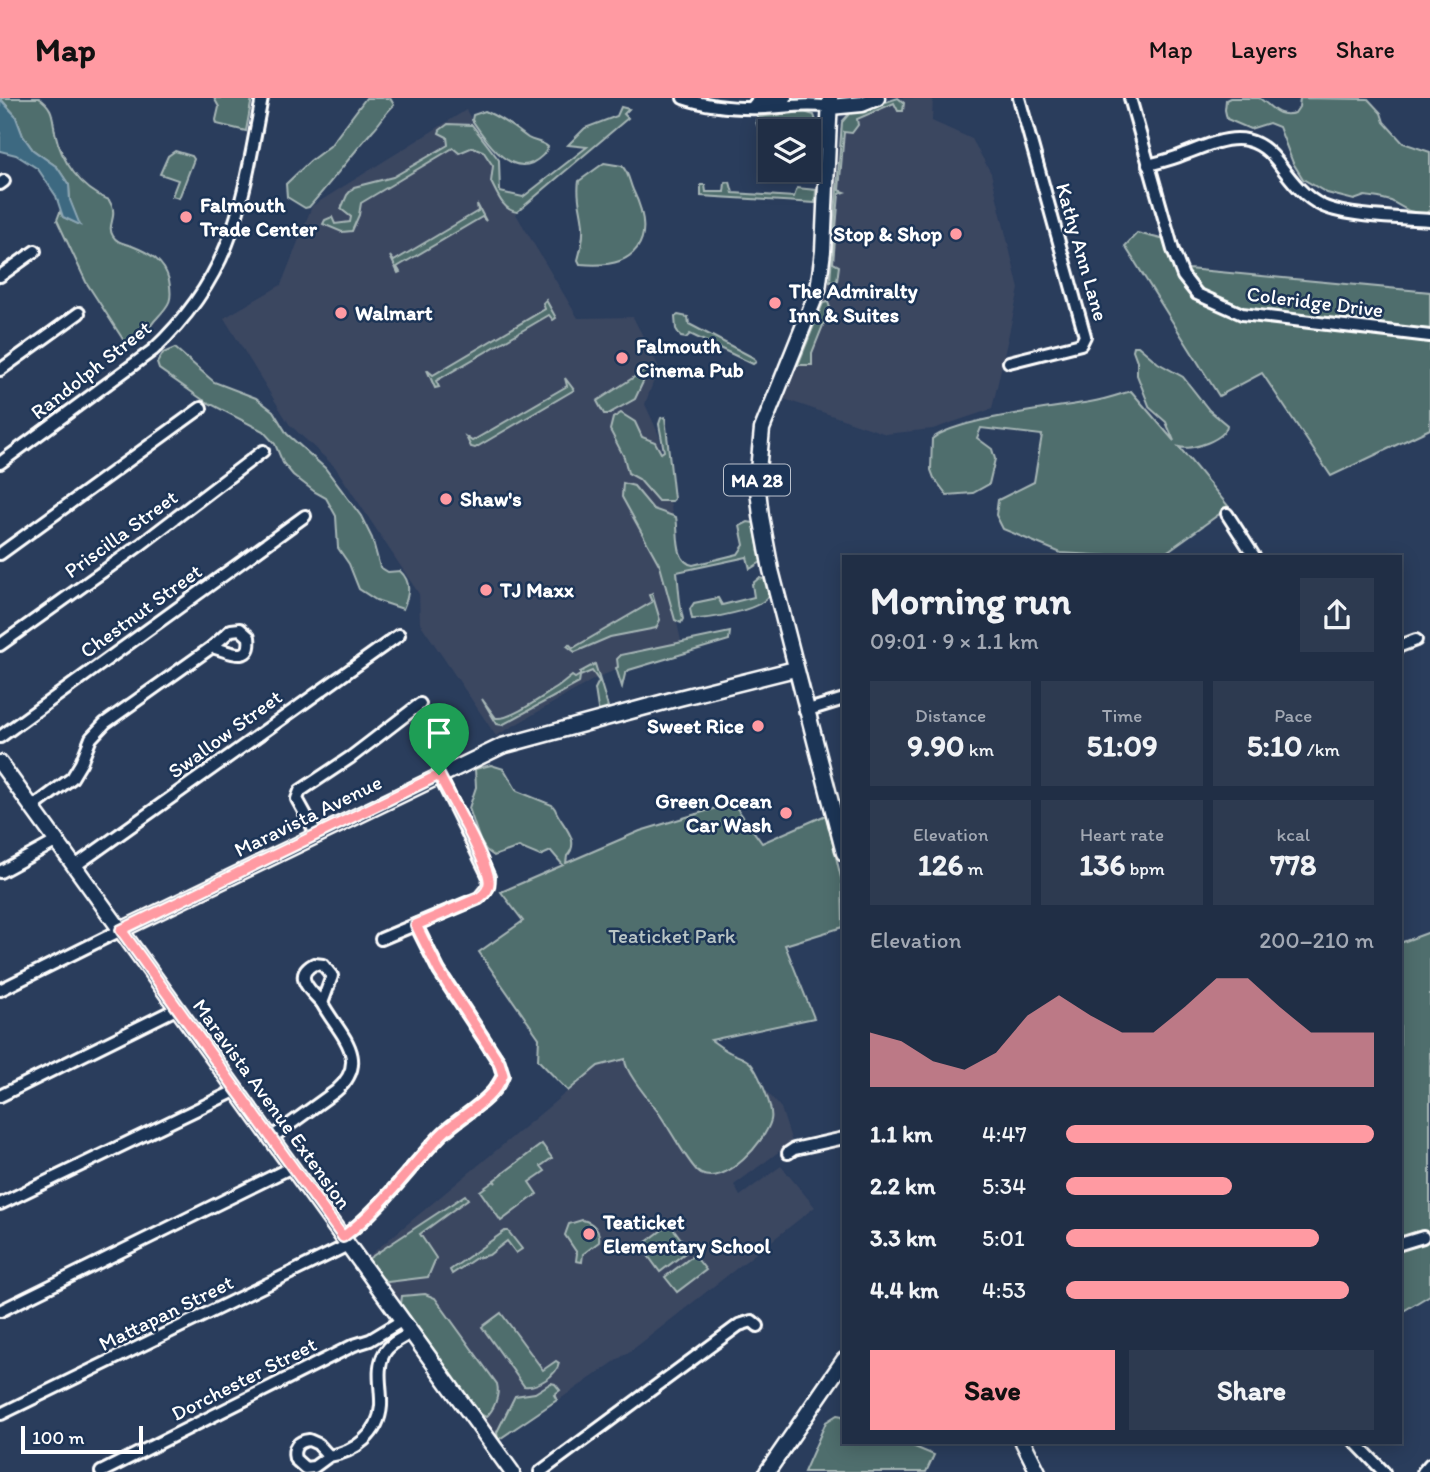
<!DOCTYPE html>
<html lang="en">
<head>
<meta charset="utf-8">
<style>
  body { margin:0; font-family:Itim,sans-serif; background:#2d3a50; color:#f1f3f6; height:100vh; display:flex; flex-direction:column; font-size:26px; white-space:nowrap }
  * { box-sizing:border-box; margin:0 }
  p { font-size:23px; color:#a2a8b3 }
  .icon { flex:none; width:38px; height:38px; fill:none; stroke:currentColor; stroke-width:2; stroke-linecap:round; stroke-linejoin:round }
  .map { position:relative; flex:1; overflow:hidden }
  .drawer { position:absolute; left:842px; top:457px; width:560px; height:889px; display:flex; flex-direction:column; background:#202e45; border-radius:0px; box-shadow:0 4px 18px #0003,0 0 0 2px #3d4a5e }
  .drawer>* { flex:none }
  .tools { position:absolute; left:758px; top:21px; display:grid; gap:14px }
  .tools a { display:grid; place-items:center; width:63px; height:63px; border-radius:0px; background:#202e45; box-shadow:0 4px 18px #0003,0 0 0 2px #3d4a5e; font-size:35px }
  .scale { position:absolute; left:21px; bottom:18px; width:122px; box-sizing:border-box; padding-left:7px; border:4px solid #fff; border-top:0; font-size:19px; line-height:24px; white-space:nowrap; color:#fff; -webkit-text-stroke:5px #1d3557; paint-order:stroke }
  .pin { position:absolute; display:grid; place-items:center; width:60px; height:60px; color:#fff; margin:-72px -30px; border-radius:50% 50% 50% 0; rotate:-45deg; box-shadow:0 0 7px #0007 }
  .pin .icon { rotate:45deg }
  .round { display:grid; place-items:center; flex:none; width:74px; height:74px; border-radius:0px; background:#2d3a50 }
  .overview { display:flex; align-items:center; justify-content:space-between; height:119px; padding:0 28px }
  h1 { font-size:38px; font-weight:700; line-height:52px }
  .figures { display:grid; grid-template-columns:repeat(3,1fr); gap:10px; height:119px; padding:7px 28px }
  .figures div { display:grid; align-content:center; border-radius:0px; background:#2d3a50; text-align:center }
  .figures b { font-size:30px; font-weight:700 }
  .figures small { font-size:19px; font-weight:400 }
  .figures p { font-size:19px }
  .chart { height:196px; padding:14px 28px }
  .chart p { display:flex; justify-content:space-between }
  .chart svg { width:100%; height:126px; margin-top:7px; fill:#ff9aa2; opacity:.7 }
  .primary-button { display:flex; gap:14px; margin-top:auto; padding:14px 28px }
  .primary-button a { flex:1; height:80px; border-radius:0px; background:#ff9aa2; color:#111; font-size:28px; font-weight:700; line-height:80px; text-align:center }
  .primary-button a+a { background:#2d3a50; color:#f1f3f6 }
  ul { padding:0 28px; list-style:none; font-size:23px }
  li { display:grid; grid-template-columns:112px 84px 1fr; align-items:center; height:52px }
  li i { height:18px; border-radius:9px; background:#ff9aa2 }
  header { display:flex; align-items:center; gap:42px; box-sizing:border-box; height:98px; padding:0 35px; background:#ff9aa2; color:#111 }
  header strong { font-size:33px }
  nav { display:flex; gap:38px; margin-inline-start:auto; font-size:24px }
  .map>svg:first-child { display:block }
  .built { fill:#3a4661 }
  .green { fill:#4f6e6d; stroke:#a7b6b6; stroke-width:2 }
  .water { fill:#3d6981; stroke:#8ba5b3; stroke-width:2 }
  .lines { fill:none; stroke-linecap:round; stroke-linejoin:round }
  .minor-casing { stroke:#fff; stroke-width:16 }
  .major-casing { stroke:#fff; stroke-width:19 }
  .minor { stroke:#1d3557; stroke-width:10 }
  .major { stroke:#1d3557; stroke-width:14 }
  .route-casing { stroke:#fff; stroke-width:14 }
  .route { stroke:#ff9aa2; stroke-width:9 }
  .poi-dot { fill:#ff9aa2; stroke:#1d3557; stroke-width:2.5 }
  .labels { text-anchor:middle; stroke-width:5; stroke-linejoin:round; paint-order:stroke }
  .shield { fill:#1d3557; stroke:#bbc2cd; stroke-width:2 }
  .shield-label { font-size:19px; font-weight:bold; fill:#fff }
  .poi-label { font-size:21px; font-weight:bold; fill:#fff; stroke:#1d3557; text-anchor:start }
  .street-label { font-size:21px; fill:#fff; stroke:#1d3557 }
  .park-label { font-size:21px; fill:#b9c5c5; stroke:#1d3557 }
</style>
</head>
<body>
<header>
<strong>Map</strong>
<nav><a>Map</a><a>Layers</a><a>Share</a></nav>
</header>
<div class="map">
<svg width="1430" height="1374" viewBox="0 0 1430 1374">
  <rect width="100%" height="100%" fill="#2a3d5c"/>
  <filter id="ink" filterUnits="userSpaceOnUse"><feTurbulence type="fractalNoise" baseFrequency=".0143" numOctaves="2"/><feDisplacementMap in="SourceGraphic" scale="14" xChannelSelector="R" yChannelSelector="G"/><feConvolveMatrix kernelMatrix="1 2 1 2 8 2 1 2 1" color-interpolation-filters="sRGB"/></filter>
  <g filter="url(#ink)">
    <g class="built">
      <path d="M896,0H933L932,23L972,41L991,75L1019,191L992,311L933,331L886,336L784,301L823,211L840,27L843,21L849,16Z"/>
      <path d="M466,12L498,66V86L578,220L633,219L659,269L645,306L659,337L680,463L666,475L682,547L598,579L496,638L420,525L419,496L335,369L289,326L224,220L281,187L312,108Z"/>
      <path d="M653,954L743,966L781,1010L792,1044L734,1087L740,1098L781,1068L815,1109L636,1249L496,1345L364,1162L598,968Z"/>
    </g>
    <g class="green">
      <path d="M0,0H39C54,10 52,19 55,34C61,63 81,91 109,102C110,105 113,108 113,112C115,121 107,129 113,138C117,145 124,145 132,148C150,155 164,163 169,182C173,202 170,206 157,220C147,230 146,241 133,248L126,246L86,184L57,122L60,114L63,119L79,126L70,103L69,87L57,69L33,52L23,38L15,17Z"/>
      <path d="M214,0H252L246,33L217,26L216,22L219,9Z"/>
      <path d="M366,0H390L394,7C385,15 381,24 373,32C351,58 331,84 309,109L305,110L287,99L286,86L310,63L330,48Z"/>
      <path d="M898,0L904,5L903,13H898L894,5L857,21L858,27L852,35L844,34L839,92L845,94L839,96L833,165L839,168L837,183L830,184L842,24L849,16Z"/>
      <path d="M1230,0H1259C1272,8 1276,20 1295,15L1299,9L1300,0L1368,1L1381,15L1384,24L1403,45L1430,54V113L1424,116L1409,113L1391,103L1379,100L1365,98L1354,102L1327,95L1303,81L1293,65L1279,29L1269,25L1250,31L1227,21L1225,12L1226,2Z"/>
      <path d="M621,9L629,11L624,16L628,20L517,114C503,113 497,95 491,84L493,68L483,53L473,49L459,55L453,50L361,105L359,117L352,133L342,134L323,126L325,122L332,119L335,126L350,124L351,119L341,111L347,97L354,89L393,79L448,47L447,39L439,35L440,32L448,26L472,27L499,62L500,94L523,99L587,49L568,47L585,30L617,18Z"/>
      <path d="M485,13C501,20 515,30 528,40C535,44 542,43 548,49C545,57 540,61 532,65C508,76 484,40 472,22L473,17Z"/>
      <path d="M804,14L814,17L819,32L817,80L804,79L799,73L808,72V33H801L799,27L772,29L764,35C758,33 755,24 757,19Z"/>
      <path d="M175,53L192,58L194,61L179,100L172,98L178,82L160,76L168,58Z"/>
      <path d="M604,65L622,68C629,75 629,83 633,92C658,143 636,172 580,166L578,162C581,151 584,140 583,128C582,112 576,100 579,83Z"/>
      <path d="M730,84L733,95L794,99L797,90L816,92L815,105L701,98V87H705L706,94H724L725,85Z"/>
      <path d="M477,106L486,123L482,119L397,169L400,174L398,175L390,158L394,163L478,113Z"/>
      <path d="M1137,135L1169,143L1188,171L1430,194V331L1331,378L1262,275L1219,298L1125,148Z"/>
      <path d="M546,202L556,220L553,222L549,217L436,283L439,289L435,290L427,272L433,277L545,211L543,205Z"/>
      <path d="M828,204L830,210L812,255V267H798L823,205Z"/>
      <path d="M678,217L688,219L689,226L754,260L756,264L753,266L690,236L686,240L681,239L676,231L675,219Z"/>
      <path d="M1134,248H1138L1158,265L1183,279L1209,312L1227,327C1226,341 1192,353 1179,349L1229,409L1161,458H1110L1061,455L1003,431L996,417L998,402L1034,384L1042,337L981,330L977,340L992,351L995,361L989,386L973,395L947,397L934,380L931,372L932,341C954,321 1056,310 1090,304C1104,302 1118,297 1131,293L1174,343L1166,324L1150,310L1137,277V263L1133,252Z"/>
      <path d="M175,250L214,284L256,300L273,313L287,336L325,370L361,418L372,440L380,469L388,474L400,473C412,484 409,497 403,511L376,502L359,491L349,466L338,450L336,418L326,400L315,394L293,377L283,365L275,346L263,333L203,302L159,271L157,265L163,255Z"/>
      <path d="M650,269L635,301L608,316H604L597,303Z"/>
      <path d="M565,280L574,292L475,350L471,349L466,339L472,343L567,288Z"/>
      <path d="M621,315L635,324L642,339L655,344L661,355L664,353L659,326L661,320L665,319L674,401L672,403H658L639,381L628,375L624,359L610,332L613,320Z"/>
      <path d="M623,385L634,388L653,411L676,419C679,434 674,464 693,467L738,456L744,447L740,428L748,424L754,425L761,464L750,471L747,459L677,474C679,490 679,505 683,521L681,525L675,522L660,468L622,399Z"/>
      <path d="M759,480L764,481L769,498C758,513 710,521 692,521L690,511L694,505L718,500L722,507L754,499L752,486Z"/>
      <path d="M652,495L660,522L656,530L610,539L575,554L567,548L569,546L573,550L652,504L649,497Z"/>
      <path d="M730,534L729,542L629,572L625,576L622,589L616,570L618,569L617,561L621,557Z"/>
      <path d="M595,566L608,609L606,614L599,617L595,591L599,583L592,573L580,578L579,585L502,627L497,626L482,601L496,620C511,622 543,598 558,589L572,578L575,580L580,577V574Z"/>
      <path d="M491,667L504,671L517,693L552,707L555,711C561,727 582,742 567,758L566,765L640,733L733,705L762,745L826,717L842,784L843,829L785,847L814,920L711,942C717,946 723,951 729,954C736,958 746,959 752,967C759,977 774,1010 771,1022C765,1044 726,1088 701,1076C691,1071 667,1026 658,1014C650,1003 624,973 625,961L598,968L568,993L538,962L539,940L479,854L523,823L501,794L563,767L551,753L540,758L519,749L494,758L486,752L480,743L469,710L476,689L475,671Z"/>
      <path d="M1430,834V1197L1400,1215V845Z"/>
      <path d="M542,1046L552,1060L541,1068L545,1073L529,1084L537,1096L501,1123L480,1093L494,1083L496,1085L494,1082Z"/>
      <path d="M465,1097L468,1101L420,1136L436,1160L428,1179L388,1184L381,1179L368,1161Z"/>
      <path d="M582,1122C593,1124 601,1133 599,1144L583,1156L582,1164L576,1163L577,1155L565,1137L569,1126Z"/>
      <path d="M670,1126L689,1152L660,1174L641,1148Z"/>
      <path d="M505,1133H508L522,1151L516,1155L507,1143L489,1157L476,1160L452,1176L450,1172Z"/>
      <path d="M694,1157L706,1172L677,1194L665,1179Z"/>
      <path d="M425,1196L435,1200L497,1286C500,1297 494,1312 486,1319L479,1315L401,1206L402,1198Z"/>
      <path d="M501,1215L543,1272L556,1263L559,1265C557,1277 537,1290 524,1288L482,1229Z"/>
      <path d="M551,1285L555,1286L560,1292L554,1297L557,1302L498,1342L497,1334L515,1298L535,1295Z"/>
      <path d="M837,1317L843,1318L844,1344H903L934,1357L926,1374H804L826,1324Z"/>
    </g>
    <path class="water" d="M0,1L15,17L23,38L33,52L57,69L69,87L70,102L80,127L63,119L56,98L38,71L16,57L0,53Z"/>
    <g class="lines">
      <defs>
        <g id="minor">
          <path d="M683,0C709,9 737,11 765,10C787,9 808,5 830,9"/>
          <path d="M1130,0L1173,152L1183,178L1197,196L1242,216L1430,238"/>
          <path d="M753,8L757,3L786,0"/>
          <path d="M1148,67C1160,64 1173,61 1184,56C1219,43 1249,27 1277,63C1289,79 1303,99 1323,108C1348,119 1402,120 1430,122"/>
          <path d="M0,86L4,83"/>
          <path d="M0,178L35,153"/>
          <path d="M1009,264L1081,246L1085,238L1019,0"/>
          <path d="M0,272L79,215"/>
          <path d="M0,365L153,252C235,175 242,104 262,0"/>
          <path d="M1227,416L1254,458"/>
          <path d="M0,456L201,310"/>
          <path d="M240,531L249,539C253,568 226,552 212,549L231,532Z"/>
          <path d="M0,547L140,447L263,353"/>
          <path d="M1400,548L1416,542"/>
          <path d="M805,613L844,601"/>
          <path d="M0,639L305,418"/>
          <path d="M33,709L72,680L81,665L91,640L105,625L212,549"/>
          <path d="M317,737L297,701L300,693L351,659L420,606"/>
          <path d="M75,768L399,537"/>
          <path d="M0,774L57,743"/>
          <path d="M381,841L479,800L488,789L489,779L439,677"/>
          <path d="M314,866L323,867L332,878L322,905C311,893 292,878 314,866Z"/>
          <path d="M0,892L121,832"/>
          <path d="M0,998L176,911"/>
          <path d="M271,1040L336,993C373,961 337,934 322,905"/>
          <path d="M788,1055L794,1051L844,1040"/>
          <path d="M0,1106L235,993"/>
          <path d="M343,1139C382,1110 408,1071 441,1037C461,1017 493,1003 503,977L499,964L439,873L416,827"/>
          <path d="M1400,1146L1423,1139"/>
          <path d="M0,1213L292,1069"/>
          <path d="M1,1316L348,1147"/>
          <path d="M309,1342L318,1346L329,1358L314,1369L305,1370L295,1361C292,1350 298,1343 309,1342Z"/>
          <path d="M1355,1344L1384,1374"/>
          <path d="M329,1358C355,1354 379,1336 381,1308C382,1290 375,1271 385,1254C391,1244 403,1240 412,1234"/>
          <path d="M101,1374L354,1247L370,1242L403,1222"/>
          <path d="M540,1374L739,1227L752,1223L758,1228"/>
          <path d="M1423,1374L1430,1366"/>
        </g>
        <g id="major">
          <path d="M830,0L823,153L818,192L762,331L757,383L761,418L771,472L844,755"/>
          <path d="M830,9L862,6L877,0"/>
          <path d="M0,665L512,1374"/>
          <path d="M121,832L502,648L679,600L795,571"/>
          <path d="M1023,1344L1038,1374"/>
          <path d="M767,1374L844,1262"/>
        </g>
      </defs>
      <use href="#minor" class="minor-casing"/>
      <use href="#major" class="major-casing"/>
      <use href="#minor" class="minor"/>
      <use href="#major" class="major"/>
    </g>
  </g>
  <g class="lines" filter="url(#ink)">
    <defs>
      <path id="route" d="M439,677C449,697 488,765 489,782C490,790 485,796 479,800L416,827L439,873L499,964L503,977C493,1003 461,1017 441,1037C408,1071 382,1110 343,1139L121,832Z"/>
    </defs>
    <use href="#route" class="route-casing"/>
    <use href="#route" class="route"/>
  </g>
  <g class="poi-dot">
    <circle cx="186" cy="119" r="7"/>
    <circle cx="956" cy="136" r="7"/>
    <circle cx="775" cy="205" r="7"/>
    <circle cx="341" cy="215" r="7"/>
    <circle cx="622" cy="260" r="7"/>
    <circle cx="446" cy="401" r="7"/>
    <circle cx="486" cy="492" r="7"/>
    <circle cx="758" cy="628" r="7"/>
    <circle cx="786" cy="715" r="7"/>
    <circle cx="589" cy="1136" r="7"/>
  </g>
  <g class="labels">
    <rect class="shield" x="724" y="366.5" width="66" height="31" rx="5"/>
    <g class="shield-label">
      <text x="757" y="389">MA 28</text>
    </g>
    <g class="poi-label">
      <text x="200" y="114">Falmouth<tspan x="200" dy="24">Trade Center</tspan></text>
      <text x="942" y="143" text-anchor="end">Stop &amp; Shop</text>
      <text x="789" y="200">The Admiralty<tspan x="789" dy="24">Inn &amp; Suites</tspan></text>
      <text x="355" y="222">Walmart</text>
      <text x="636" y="255">Falmouth<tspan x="636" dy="24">Cinema Pub</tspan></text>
      <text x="460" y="408">Shaw's</text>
      <text x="500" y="499">TJ Maxx</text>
      <text x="744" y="635" text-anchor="end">Sweet Rice</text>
      <text x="772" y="710" text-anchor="end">Green Ocean<tspan x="772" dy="24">Car Wash</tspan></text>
      <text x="603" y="1131">Teaticket<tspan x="603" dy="24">Elementary School</tspan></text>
    </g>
    <g class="street-label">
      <text transform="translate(1082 154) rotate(74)" y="7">Kathy Ann Lane</text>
      <text transform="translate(1315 204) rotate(7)" y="7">Coleridge Drive</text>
      <text transform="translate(91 272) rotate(-38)" y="7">Randolph Street</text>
      <text transform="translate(121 436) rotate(-36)" y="7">Priscilla Street</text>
      <text transform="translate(141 513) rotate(-36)" y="7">Chestnut Street</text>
      <text transform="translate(225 636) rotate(-36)" y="7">Swallow Street</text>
      <text transform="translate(308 718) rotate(-26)" y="7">Maravista Avenue</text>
      <text transform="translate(272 1006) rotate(54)" y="7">Maravista Avenue Extension</text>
      <text transform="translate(166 1215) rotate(-26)" y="7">Mattapan Street</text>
      <text transform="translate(244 1281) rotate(-27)" y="7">Dorchester Street</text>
    </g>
    <g class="park-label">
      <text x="672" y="845">Teaticket Park</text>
    </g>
  </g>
</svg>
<div class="tools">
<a><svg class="icon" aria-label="layers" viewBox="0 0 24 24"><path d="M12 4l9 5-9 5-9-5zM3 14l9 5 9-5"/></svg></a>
</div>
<div class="scale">100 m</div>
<div class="pin" style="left:439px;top:677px;background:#1e9e55"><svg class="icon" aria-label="arrive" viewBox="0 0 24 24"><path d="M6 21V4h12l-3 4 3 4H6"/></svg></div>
<section class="drawer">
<div class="overview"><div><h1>Morning run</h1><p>09:01 · 9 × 1.1 km</p></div><a class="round"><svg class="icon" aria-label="share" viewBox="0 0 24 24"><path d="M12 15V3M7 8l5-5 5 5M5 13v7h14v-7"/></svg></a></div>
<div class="figures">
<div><p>Distance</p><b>9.90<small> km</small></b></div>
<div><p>Time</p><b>51:09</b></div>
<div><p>Pace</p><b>5:10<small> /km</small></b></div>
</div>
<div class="figures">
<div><p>Elevation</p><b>126<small> m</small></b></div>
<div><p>Heart rate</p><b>136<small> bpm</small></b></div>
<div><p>kcal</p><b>778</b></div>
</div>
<div class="chart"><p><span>Elevation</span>200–210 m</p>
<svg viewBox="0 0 160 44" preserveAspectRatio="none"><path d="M0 44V25L10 28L20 35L30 38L40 32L50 19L60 12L70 19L80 25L90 25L100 16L110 6L120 6L130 16L140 25L150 25L160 25V44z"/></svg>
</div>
<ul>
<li><b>1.1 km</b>4:47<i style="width:100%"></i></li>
<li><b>2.2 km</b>5:34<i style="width:54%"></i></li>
<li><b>3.3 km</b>5:01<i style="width:82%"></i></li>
<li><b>4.4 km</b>4:53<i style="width:92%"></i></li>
</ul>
<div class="primary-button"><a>Save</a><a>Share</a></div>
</section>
</div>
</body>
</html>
